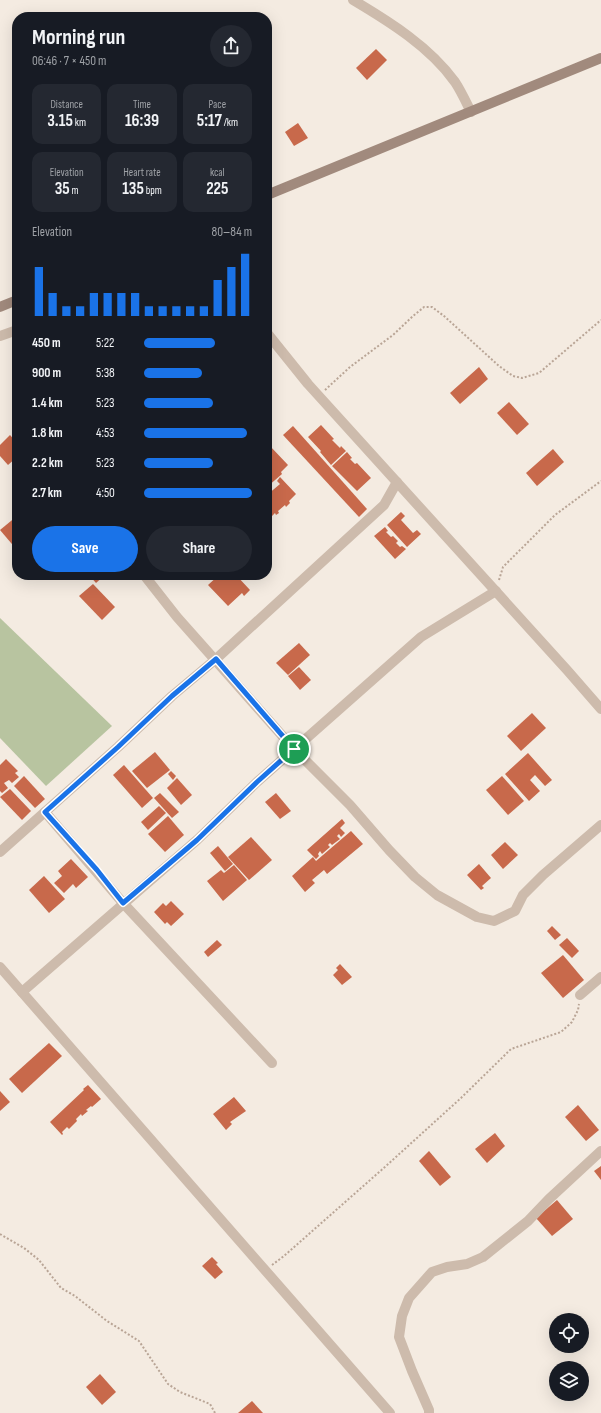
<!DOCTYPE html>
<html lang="en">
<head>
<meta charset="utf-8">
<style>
  body { margin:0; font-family:"Sofia Sans Condensed",sans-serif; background:#242831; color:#f1f3f6; height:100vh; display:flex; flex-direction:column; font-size:15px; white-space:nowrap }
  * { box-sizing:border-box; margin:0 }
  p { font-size:13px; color:#9ea1a6 }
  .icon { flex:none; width:22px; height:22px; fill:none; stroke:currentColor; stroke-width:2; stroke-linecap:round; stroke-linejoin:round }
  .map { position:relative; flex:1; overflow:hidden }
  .drawer { position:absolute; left:12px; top:12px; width:260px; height:568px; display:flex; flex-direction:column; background:#171b24; border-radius:16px; box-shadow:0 4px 16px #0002 }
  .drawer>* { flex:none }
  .tools { position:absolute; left:549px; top:1313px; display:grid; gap:8px }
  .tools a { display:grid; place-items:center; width:40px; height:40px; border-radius:50%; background:#171b24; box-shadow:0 4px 16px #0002; font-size:20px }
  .pin { position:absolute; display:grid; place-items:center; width:34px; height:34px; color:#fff; margin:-17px; border:2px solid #fff; border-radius:50%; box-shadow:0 1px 4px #0007 }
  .round { display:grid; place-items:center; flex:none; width:42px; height:42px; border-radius:21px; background:#242831 }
  .head { display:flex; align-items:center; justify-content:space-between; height:68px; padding:0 20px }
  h1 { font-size:22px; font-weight:700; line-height:30px }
  .stats { display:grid; grid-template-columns:repeat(3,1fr); gap:6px; height:68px; padding:4px 20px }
  .stats div { display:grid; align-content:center; border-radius:10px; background:#242831; text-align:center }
  .stats b { font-size:17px; font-weight:700 }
  .stats small { font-size:11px; font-weight:400 }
  .stats p { font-size:11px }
  .chart { height:112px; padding:8px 20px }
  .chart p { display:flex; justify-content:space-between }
  .chart svg { width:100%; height:72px; margin-top:4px; stroke:#1a73e8; stroke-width:6 }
  .primary-button { display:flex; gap:8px; margin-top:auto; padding:8px 20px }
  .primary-button a { flex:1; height:46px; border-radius:24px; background:#1a73e8; color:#fff; font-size:16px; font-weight:700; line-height:46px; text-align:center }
  .primary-button a+a { background:#242831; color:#f1f3f6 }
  ul { padding:0 20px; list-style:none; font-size:13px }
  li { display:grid; grid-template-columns:64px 48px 1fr; align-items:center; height:30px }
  li i { height:10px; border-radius:5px; background:#1a73e8 }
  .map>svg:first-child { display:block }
  .green { fill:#b8c4a0 }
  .building { fill:#c8694b }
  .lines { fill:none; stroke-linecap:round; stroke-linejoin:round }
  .path { stroke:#b9a596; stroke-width:2; stroke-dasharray:2 2; stroke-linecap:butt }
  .street { stroke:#cdbbac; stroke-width:10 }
  .secondary { stroke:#a18a7d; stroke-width:10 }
  .route-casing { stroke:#fff; stroke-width:8 }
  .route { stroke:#1a73e8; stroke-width:5 }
</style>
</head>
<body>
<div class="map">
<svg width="601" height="1413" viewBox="0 0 601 1413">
  <rect width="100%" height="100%" fill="#f4ebe1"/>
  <path class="green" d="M0,618L112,726L46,786L0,738Z"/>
  <g class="building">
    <path d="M376,49L387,60L367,80L356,68Z"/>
    <path d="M298,123L308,138L294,146L285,132Z"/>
    <path d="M479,367L488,379L460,404L450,393Z"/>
    <path d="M509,402L529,424L517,435L497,413Z"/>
    <path d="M321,425L334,439L332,440L340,448L341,446L346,451L331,465L320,452L321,451L308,437Z"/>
    <path d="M293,426L367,509L359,517L283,435Z"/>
    <path d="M10,435L17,443V457L8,465L0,456V445Z"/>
    <path d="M270,446L288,465L281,472L282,474L267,487V449Z"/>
    <path d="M553,449L564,462L537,486L526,473Z"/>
    <path d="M347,452L352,458L350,459L355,464L357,463L371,478L357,491L332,466Z"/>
    <path d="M280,477L296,494L289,501L290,503L286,507L285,505L278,511L279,513L276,515L275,513L272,516L267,510V495L280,484L277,481Z"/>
    <path d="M401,512L405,516L401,520L413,533L417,530L421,534L407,547L387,525Z"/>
    <path d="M17,516V550L0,530Z"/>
    <path d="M385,527L388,531L386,532L391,537L393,536L398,541L396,543L400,547L402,546L406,549L395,559L374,536Z"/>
    <path d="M89,575H105L96,583Z"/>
    <path d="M219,575H236L250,590L244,596L242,593L228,606L208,585Z"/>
    <path d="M93,584L115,607L102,620L79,596Z"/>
    <path d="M299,643L310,655L288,675L276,663Z"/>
    <path d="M299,667L311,680L300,690L288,676Z"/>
    <path d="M532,713L546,728L521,751L507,736Z"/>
    <path d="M155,752L170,770L147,788L132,771Z"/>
    <path d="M528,753L552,780L545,786L535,775L530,780L540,791L529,801L505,774Z"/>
    <path d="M6,759L18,771L15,773L19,777L12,783L9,780L4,783L8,788L2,793L0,791V765Z"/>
    <path d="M124,765L153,798L142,808L113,775Z"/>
    <path d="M171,771L176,776L173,780L168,774Z"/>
    <path d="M24,776L45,799L35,808L14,786Z"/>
    <path d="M502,776L524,801L508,815L486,790Z"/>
    <path d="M177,778L192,795L181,805L167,788Z"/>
    <path d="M10,789L31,811L22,820L0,797Z"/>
    <path d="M160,793L179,812L172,818L154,798Z"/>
    <path d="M276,793L291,811L280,819L265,802Z"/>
    <path d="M159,806L166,813L148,830L141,822Z"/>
    <path d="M168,816L184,835L165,852L148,834Z"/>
    <path d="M342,819L345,823L340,828L345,833L341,837L339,834L337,836L340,839L332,845L330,843L328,845L330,847L322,854L320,851L318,854L319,856L316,859L307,850Z"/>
    <path d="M351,831L363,844L327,874L324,870L312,880L315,883L305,892L292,876L313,857L316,861Z"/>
    <path d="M251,837L272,860L249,880L228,857Z"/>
    <path d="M505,842L518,855L503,869L491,855Z"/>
    <path d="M218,846L233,864L225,871L210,853Z"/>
    <path d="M71,859L88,877L76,888L73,884L64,893L54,883L62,876L58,871Z"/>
    <path d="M479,864L491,878L482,886L484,888L481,890L467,875Z"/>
    <path d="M234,865L247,880L223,901L207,881L221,870L224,873Z"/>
    <path d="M44,876L65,899L49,913L29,890Z"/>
    <path d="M171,901L184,914L171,926L167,922L165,924L154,912L163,903L166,906Z"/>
    <path d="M552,926L561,935L555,940L547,931Z"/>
    <path d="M567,938L579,951L572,958L559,945Z"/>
    <path d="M217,940L222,945L208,957L204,952Z"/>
    <path d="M563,955L584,980L563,998L541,973Z"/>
    <path d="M340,964L352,977L342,985L333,975L338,970L336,968Z"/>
    <path d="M49,1043L62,1056L22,1093L9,1079Z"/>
    <path d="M88,1085L101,1099L92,1107L91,1106L86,1110L88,1111L82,1116L81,1114L76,1119L77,1121L69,1129L67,1127L62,1132L63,1134L62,1135L50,1122L84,1090L83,1089Z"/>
    <path d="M0,1091L10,1102L0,1111Z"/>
    <path d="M234,1097L246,1111L230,1122L232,1124L226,1130L213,1114Z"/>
    <path d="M578,1105L599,1130L586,1141L565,1117Z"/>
    <path d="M495,1133L505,1146L487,1163L475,1149Z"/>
    <path d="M429,1151L451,1177L440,1186L419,1161Z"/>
    <path d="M601,1166V1180L594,1171Z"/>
    <path d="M557,1200L573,1219L552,1236L536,1218Z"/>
    <path d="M212,1257L218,1263L216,1264L223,1272L215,1279L202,1266Z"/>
    <path d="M100,1374L116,1392L102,1405L86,1387Z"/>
    <path d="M252,1401L263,1413H238Z"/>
  </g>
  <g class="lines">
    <g class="path">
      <path d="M325,390L350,367L393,335L413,316L424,307H432L444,316L499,366L513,376L522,378L539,373L601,320"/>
      <path d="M499,580L503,567L555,515L601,481"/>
      <path d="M0,1234L24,1248L39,1260L61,1288L75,1296L107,1321L139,1341L168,1384L180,1392L210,1404L215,1413"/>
      <path d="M272,1265L284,1256L386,1166L461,1098L511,1049L561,1032L572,1022L578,1010L579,1004"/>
    </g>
    <g class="street">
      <path d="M353,0C390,22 430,47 455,82C461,91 466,102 471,112"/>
      <path d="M267,333L308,384L567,670L601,709"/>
      <path d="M0,336L17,330"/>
      <path d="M144,575L177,617L294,749L350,805L389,850L415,877L437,895L477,917L494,921L515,911L523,895L543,875L601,825"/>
      <path d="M45,812L123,903L272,1063"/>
      <path d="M0,852L118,747L172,696L216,659L384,505L397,482"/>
      <path d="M0,967L390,1413"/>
      <path d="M22,992L197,840L257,782L421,637L496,591"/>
      <path d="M580,995L601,977"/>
      <path d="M429,1413V1410L412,1371L399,1337L402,1316L409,1298L432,1272L447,1267L467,1264L483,1257L528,1221L549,1199L601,1151"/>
    </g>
    <g class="secondary">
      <path d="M267,195L601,58"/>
      <path d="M0,307L17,300"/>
    </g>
  </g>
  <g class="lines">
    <defs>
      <path id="route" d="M216,659L294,749L257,782L197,840L123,903L97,870L45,812L118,747L172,696Z"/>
    </defs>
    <use href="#route" class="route-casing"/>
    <use href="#route" class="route"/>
  </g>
</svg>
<div class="tools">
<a><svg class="icon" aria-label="locate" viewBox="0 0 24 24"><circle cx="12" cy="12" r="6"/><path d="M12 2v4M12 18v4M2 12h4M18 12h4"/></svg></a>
<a><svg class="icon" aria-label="layers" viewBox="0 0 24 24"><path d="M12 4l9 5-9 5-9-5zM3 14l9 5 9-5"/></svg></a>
</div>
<div class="pin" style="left:294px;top:749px;background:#1e9e55"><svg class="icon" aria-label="arrive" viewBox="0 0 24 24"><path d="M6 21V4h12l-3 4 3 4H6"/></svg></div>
<section class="drawer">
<div class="head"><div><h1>Morning run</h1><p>06:46 · 7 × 450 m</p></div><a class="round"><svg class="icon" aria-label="share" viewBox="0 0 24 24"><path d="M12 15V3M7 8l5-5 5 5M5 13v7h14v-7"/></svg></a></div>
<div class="stats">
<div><p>Distance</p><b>3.15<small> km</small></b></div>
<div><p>Time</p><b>16:39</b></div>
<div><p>Pace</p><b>5:17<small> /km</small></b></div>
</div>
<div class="stats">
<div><p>Elevation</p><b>35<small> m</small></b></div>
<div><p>Heart rate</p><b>135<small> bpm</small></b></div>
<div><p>kcal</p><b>225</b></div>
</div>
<div class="chart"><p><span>Elevation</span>80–84 m</p>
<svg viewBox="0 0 160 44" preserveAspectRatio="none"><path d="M5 44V14M15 44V30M25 44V38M35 44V38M45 44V30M55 44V30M65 44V30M75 44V30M85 44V38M95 44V38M105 44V38M115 44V38M125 44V38M135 44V22M145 44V14M155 44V6"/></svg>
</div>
<ul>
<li><b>450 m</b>5:22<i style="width:66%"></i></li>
<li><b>900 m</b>5:38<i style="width:54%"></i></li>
<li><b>1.4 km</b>5:23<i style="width:64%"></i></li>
<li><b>1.8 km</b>4:53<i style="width:95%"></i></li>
<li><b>2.2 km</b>5:23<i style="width:64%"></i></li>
<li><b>2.7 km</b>4:50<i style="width:100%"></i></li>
</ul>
<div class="primary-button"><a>Save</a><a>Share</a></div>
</section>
</div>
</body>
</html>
